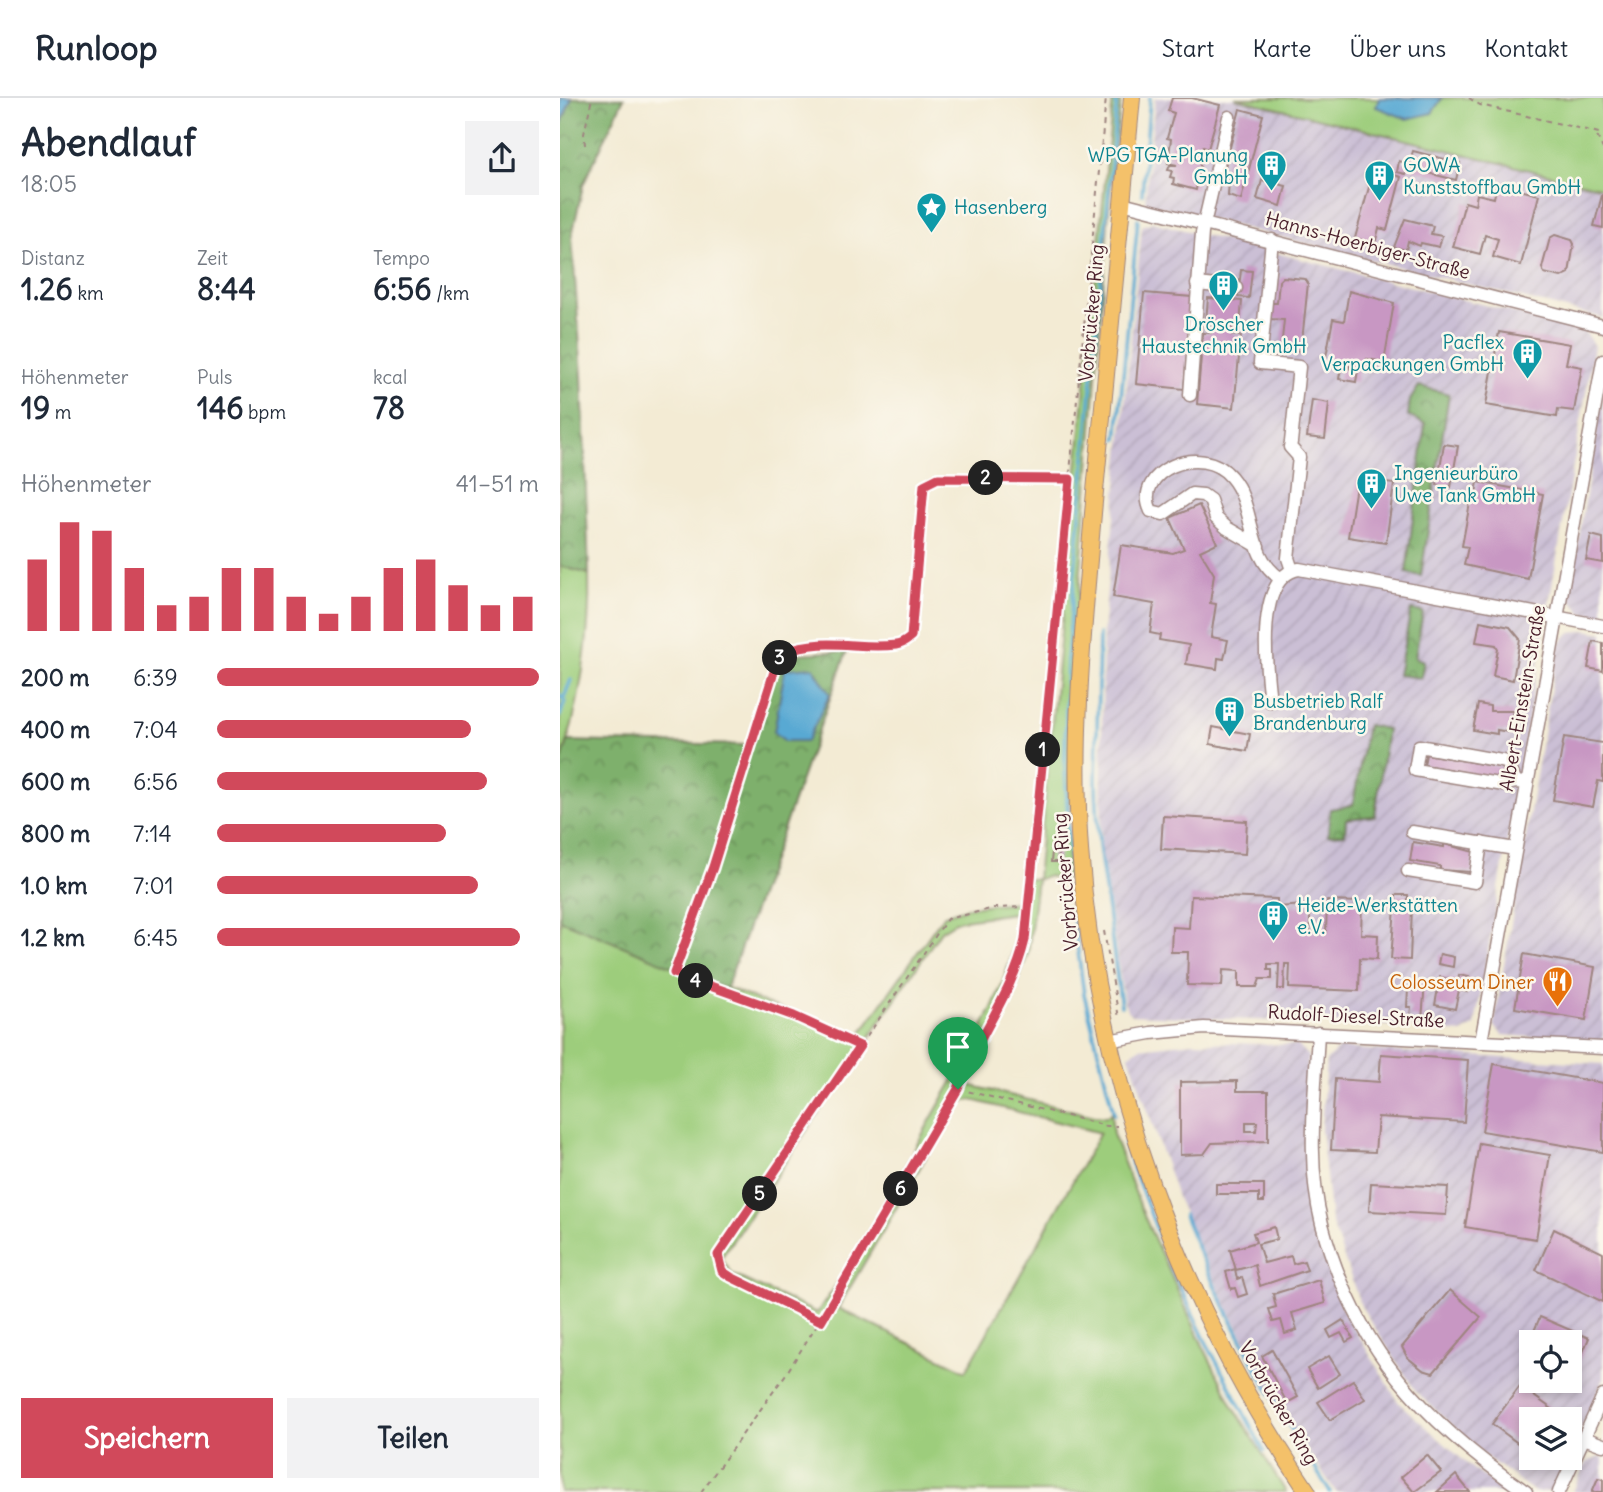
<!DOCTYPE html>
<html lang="de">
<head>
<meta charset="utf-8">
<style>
  body { margin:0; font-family:Delius,sans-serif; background:#f2f2f3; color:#1f2937; height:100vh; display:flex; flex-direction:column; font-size:26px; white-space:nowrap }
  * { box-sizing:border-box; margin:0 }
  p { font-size:23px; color:#747a83 }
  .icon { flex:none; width:38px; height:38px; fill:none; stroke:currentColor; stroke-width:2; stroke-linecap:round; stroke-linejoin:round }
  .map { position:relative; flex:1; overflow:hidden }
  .drawer { display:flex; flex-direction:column; background:#fff; width:560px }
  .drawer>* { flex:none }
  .controls { position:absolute; left:959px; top:1232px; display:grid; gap:14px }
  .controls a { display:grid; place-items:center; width:63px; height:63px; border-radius:0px; background:#fff; box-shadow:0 4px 10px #0003; font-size:35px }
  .pin { position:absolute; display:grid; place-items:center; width:60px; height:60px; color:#fff; margin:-72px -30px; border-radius:50% 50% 50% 0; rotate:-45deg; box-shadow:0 0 7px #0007 }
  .pin .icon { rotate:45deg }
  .km { position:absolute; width:35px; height:35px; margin:-18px; border-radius:50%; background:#222; color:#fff; font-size:19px; line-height:35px; text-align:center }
  .round { display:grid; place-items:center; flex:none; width:74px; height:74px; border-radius:0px; background:#f2f2f3 }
  .overview { display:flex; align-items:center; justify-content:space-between; height:119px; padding:0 21px }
  h1 { font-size:38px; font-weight:700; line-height:52px }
  .figures { display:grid; grid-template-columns:repeat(3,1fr); gap:10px; height:119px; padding:7px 21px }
  .figures div { display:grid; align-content:center }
  .figures b { font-size:30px; font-weight:700 }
  .figures small { font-size:19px; font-weight:400 }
  .figures p { font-size:19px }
  .chart { height:196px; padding:14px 21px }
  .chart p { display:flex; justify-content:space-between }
  .chart svg { width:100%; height:126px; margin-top:7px; stroke:#d1495b; stroke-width:6 }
  .button { display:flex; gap:14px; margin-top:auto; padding:14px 21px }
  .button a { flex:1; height:80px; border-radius:0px; background:#d1495b; color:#fff; font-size:28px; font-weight:700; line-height:80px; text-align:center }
  .button a+a { background:#f2f2f3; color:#1f2937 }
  ul { padding:0 21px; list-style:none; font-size:23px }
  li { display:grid; grid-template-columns:112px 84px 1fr; align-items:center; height:52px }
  li i { height:18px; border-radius:9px; background:#d1495b }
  header { display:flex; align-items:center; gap:42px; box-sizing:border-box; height:98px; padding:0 35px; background:#fff; border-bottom:2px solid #e0e1e3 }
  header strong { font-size:33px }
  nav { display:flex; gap:38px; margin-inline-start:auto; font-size:24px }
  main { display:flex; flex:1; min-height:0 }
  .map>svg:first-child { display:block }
  .industrial { fill:url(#industrial-furrows); fill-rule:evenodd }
  .grass { fill:#9dcd7c; stroke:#747654; stroke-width:2; fill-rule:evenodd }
  .forest { fill:url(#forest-crowns); stroke:#64684c; stroke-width:2 }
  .water { fill:#59a9d3; stroke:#52647f; stroke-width:2 }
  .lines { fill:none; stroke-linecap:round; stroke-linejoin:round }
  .stream { stroke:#59a9d3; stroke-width:3.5 }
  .building { fill:#c897c3; fill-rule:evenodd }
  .minor-casing { stroke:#9e8580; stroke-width:15 }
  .major-casing { stroke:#9e8580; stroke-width:18 }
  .path { stroke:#9e8580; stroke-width:2; stroke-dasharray:5 5; stroke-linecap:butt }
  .minor { stroke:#fff; stroke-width:12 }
  .major { stroke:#f4c16a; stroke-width:16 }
  .route-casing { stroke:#fff; stroke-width:14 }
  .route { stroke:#d1495b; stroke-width:9 }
  .labels { text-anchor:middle; stroke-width:5; stroke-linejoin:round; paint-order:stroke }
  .culture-label { font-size:19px; fill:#0d838f; stroke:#fbf7ec; text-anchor:start }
  .street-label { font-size:19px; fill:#4a1f2b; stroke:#fbf7ec }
  .food-label { font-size:19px; fill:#c56008; stroke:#fbf7ec; text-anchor:end }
</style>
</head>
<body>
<header>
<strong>Runloop</strong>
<nav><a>Start</a><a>Karte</a><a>Über uns</a><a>Kontakt</a></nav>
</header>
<main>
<section class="drawer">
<div class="overview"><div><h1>Abendlauf</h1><p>18:05</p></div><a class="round"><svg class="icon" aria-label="share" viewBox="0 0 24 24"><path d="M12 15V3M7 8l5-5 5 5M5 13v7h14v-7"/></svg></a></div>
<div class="figures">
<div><p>Distanz</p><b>1.26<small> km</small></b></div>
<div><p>Zeit</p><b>8:44</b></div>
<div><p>Tempo</p><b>6:56<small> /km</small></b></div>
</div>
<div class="figures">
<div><p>Höhenmeter</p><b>19<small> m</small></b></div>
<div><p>Puls</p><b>146<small> bpm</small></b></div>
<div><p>kcal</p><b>78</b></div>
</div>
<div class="chart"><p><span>Höhenmeter</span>41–51 m</p>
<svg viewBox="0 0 160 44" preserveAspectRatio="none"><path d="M5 44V19M15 44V6M25 44V9M35 44V22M45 44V35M55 44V32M65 44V22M75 44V22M85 44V32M95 44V38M105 44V32M115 44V22M125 44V19M135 44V28M145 44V35M155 44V32"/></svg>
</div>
<ul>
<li><b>200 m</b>6:39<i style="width:100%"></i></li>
<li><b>400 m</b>7:04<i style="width:79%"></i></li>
<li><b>600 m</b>6:56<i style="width:84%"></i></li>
<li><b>800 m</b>7:14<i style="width:71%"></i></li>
<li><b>1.0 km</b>7:01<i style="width:81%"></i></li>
<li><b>1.2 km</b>6:45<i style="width:94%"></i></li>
</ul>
<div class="button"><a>Speichern</a><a>Teilen</a></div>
</section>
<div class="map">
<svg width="1043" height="1394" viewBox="0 0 1043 1394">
  <defs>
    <pattern id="industrial-furrows" width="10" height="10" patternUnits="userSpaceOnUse" patternTransform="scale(1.75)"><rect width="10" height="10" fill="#cbbfd5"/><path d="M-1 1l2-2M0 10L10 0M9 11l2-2" fill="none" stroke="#b0a4b7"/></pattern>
    <pattern id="forest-crowns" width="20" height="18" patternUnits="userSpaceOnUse" patternTransform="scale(1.75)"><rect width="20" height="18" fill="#7eb06c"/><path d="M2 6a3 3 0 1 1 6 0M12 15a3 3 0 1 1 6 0" fill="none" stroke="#698f59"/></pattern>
  </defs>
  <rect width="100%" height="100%" fill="#fbf7ec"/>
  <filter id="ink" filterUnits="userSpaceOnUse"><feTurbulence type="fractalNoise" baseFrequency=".0143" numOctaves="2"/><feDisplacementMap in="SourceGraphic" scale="14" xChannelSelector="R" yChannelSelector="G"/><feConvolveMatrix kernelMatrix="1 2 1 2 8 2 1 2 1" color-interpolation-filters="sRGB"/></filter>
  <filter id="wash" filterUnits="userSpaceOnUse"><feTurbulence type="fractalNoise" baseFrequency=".00686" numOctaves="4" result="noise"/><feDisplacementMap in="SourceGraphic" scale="28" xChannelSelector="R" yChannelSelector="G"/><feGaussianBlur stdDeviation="1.57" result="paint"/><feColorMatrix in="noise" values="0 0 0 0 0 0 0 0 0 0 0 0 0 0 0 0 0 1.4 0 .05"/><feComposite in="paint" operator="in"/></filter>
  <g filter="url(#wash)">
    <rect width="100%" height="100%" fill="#f3ebd4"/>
    <g class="industrial">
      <path d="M595,0H675L1043,90V220L585,105Z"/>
      <path d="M592,124L1024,232L1034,248L915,927L902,935L841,928L571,917L564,905L541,748L543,534L582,128Z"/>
      <path d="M1043,295V519L1022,515L1009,499Z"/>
      <path d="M1025,532L1043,535V944L942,937L934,927L998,548L1008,536Z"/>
      <path d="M633,944L737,947L748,957L745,1032L752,1127L784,1214L839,1305L914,1372L946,1394H776L723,1316L664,1203L618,1102L569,957L579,950Z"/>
      <path d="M779,950L1043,966V1282L1010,1357V1321H971V1360H1008L994,1393L975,1394L925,1358L856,1294L801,1208L771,1123L761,1031L766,963ZM971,1244H1010V1283H971Z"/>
      <path d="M1040,1359L1043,1361V1394H1013L1026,1364Z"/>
    </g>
    <g class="grass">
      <path d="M553,0H561L550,99L516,535L507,781L486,778L477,782L468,855L458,882L408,979V984L413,988L534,1018L546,1019L551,1015L553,1036L585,1120L643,1248L673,1308L726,1394H0V822L296,942L383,818C409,806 435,806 463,804L466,781H477ZM461,814C450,899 400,967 360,1041C329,1100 296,1161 257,1215L173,1177L161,1160L381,833L397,823ZM412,1002L540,1035L406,1273L278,1210L394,1011L399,1004Z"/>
      <path d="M675,0H819L816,9L872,15L882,0H1043V90Z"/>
      <path d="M0,468L29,476C31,539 20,608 0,668Z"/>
    </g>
    <g class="forest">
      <path d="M12,0H64L23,87L12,138L22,277L29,476L0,468V29Z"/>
      <path d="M859,288L889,296L861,478L846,475L865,326L848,318L850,302Z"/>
      <path d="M851,512L863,514L855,560L864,563L861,580L838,577Z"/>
      <path d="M287,553L166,891L0,822V668L8,643L188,647L219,557Z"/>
      <path d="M807,627L827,631L815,718L786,721L785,736L768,737L770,711L793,707Z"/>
    </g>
    <g class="water">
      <path d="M0,0H12L0,29Z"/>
      <path d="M819,0H882L872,15L847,21L816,9Z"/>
      <path d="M253,569L270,596L247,643H225L214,634L225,571Z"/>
    </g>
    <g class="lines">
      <g class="stream">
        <path d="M582,96L590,0"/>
        <path d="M557,341L578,121"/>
        <path d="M539,536L536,688L539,747L561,908"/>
        <path d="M0,597L5,603L0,618"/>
        <path d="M4,599L11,582"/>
        <path d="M554,1016L524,896L513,818L505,668L507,562L557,0"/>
        <path d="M564,1046L610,1167L645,1242L704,1353"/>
        <path d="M624,1117C663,1215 713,1305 770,1394"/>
      </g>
    </g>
    <g id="blocks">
      <g class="building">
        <path d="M612,0H632L660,7L648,51L643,49L636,92L613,86L614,80L610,79L612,73L608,72L610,67H617L608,65L611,41L607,40L614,15L608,13Z"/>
        <path d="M680,11L703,17L681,102L668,98L669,82L662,80Z"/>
        <path d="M853,53L900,65L896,82L848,70L846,76L837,74L839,63L849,66Z"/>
        <path d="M814,71L841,79L827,132L819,130L815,146L795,140Z"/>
        <path d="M702,82L726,88L721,108L697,101Z"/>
        <path d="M937,86L979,97L961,167L933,159L938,141L925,137L920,156L893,149L905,104L915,107L917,96L934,100Z"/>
        <path d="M1042,97H1043V130L1034,128Z"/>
        <path d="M845,121L873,128L871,136L882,138L879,149L861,145L860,148L848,143L846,152L834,149Z"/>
        <path d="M995,137L1012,142L1014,146L1009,175L1001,179L984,175L982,170L990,140Z"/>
        <path d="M681,172L692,173L689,200L678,199Z"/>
        <path d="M723,179L745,181L748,185L741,253L721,251L724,222L710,221L711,205H717L719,183Z"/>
        <path d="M789,193L834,205L824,264L807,261L805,271L765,264L773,221L784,223Z"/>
        <path d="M584,195L632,199L624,291L576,286Z"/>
        <path d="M648,200L682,203L680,227L673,226L672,237L681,238L674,310L637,306L643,235H651L653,224H646Z"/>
        <path d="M939,234L1010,246L1006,266L1022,269L1014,313L998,311L997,319L926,307Z"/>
        <path d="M781,269L798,272L796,284L779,281Z"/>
        <path d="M752,302L769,305L765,341L747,339Z"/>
        <path d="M884,346L898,348L891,389L877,387Z"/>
        <path d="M797,381L834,386L826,445L788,439Z"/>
        <path d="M918,384L983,396L968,481L904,467L908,449L902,448L912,394L916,395Z"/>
        <path d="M639,407L657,445L640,453L654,476L650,505L656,506L651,539L668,542L664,561L658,560L657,571L626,566L629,547L599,542L600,537L590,535L594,506L553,499L561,447L613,455L624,451L610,420Z"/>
        <path d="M1031,437L1043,440V465L1026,462Z"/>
        <path d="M920,523L950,529L960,541L953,582L933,578L938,551L936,547L916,544Z"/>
        <path d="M1033,543L1043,545V573L1028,570Z"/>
        <path d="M918,606L930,608V613H953L949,634L937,632V636L913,632Z"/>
        <path d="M653,629L690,636L687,653L650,646Z"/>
        <path d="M1004,639L1043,645V684L1038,683L1033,709L993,702Z"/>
        <path d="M866,656L944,670L942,681L864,667Z"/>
        <path d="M603,718L687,723L685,756L601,751Z"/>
        <path d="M853,744L884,749V746L914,754L911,774L880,772V768L850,763Z"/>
        <path d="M492,754L499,755L498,764H491Z"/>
        <path d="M836,797H848V809H852L850,862L831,861Z"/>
        <path d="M631,798L717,801V809L745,807L750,810V834H766L767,803L802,804L801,836L818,837L817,861L800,860L799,893L729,890L730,866H725L724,891H718L719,866H708V872H712V881H700L697,889H679V873L663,872L662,888L627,887L628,854H611L612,829L629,830Z"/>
        <path d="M880,856L894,859L893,869L878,866Z"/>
        <path d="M964,856L1035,869L1026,922L955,910Z"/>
        <path d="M899,877L909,879L907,894L899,892L895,911L875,907L880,879L898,883Z"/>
        <path d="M856,884H865L862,922L850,918L851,909H847L848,891L855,893Z"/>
        <path d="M821,956L908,962L904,1024L818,1019L815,1054L771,1052L775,981L819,984Z"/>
        <path d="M934,966L1043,985V1054L922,1033Z"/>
        <path d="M677,983V993H708V1043L652,1045L644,1056L620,1057V984ZM686,1024H697L696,1033H686Z"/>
        <path d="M919,1045L990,1057L976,1141L905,1129Z"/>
        <path d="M811,1085L888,1089L886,1117L809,1113Z"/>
        <path d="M656,1086H704V1104H699V1096H656Z"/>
        <path d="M714,1129L717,1141L698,1146L704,1165L731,1158L733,1166L744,1163L747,1172L700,1188L695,1167L676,1172L670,1152L696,1144L693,1135Z"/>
        <path d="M994,1131L1043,1155V1204L976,1172Z"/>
        <path d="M675,1171L677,1181L682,1179L687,1196L678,1199L675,1190L671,1191L666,1174Z"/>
        <path d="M759,1182L765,1205L732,1215L737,1232L725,1236L721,1222L713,1224L709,1211L716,1209L713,1196Z"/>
        <path d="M890,1192L921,1219L873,1275L863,1272L847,1259L842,1249Z"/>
        <path d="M980,1219L1029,1240L1014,1275L1010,1273V1244H971V1256L965,1254Z"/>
        <path d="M783,1222L793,1240L786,1244L781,1235L771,1240L767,1232Z"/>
        <path d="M712,1252L738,1299L727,1305L702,1258Z"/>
        <path d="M769,1258L780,1276L758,1290L747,1271Z"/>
        <path d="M793,1282L805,1301L770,1322L758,1304Z"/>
        <path d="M960,1288L1003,1319L971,1321V1355L932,1326Z"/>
        <path d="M867,1357L881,1374L854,1394L841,1379Z"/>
        <path d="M896,1377L910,1394H877Z"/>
        <path d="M1038,1380L1043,1381V1394H1032Z"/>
      </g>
    </g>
  </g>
  <g filter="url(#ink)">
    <use href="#blocks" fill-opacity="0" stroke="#9e8580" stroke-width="2"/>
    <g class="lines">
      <defs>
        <g id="minor">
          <path d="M562,105L1043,228"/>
          <path d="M712,142L700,265L739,269L731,344L730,349L739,359L728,460L732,472"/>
          <path d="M637,186L676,190"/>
          <path d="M630,297L642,135L669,19"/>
          <path d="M698,448L667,430L656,420L650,402L643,397L632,396L603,416L591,413C572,374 641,343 671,379C696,408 686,458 720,480"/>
          <path d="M710,603C706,571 695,478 739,471L1043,528"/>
          <path d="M956,684L947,664L859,648L855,672L944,687L956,684L966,685"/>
          <path d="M852,734L955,751"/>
          <path d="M848,773L915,784L921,745"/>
          <path d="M758,935C755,998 746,1065 762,1126C795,1250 863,1323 966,1394"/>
          <path d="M548,943L591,935L644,930L1043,950"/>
          <path d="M921,944L1043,263"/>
          <path d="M1024,1340L1043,1347"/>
          <path d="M999,1394L1043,1298"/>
        </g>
        <path id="major" d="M572,0C559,135 546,270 534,404C524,520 512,636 520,752C536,980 620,1205 748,1394"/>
      </defs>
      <use href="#minor" class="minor-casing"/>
      <use href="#major" class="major-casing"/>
      <g class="path">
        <path d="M909,0L920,7L1043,36"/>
        <path d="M1037,38L1043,51"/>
        <path d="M25,47L24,36L32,0"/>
        <path d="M544,833L559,920"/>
        <path d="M300,948L234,918L114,875L153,769L216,567L223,554C267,538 296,552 336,547C343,546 346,543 351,539L363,393L370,382L507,381"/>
        <path d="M399,991L547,1028H557"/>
        <path d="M260,1222L171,1179L162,1173L158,1157L387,821L435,810L467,809"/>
        <path d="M141,1394L226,1276L336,1100L440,911L454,882L465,842L546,0"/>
      </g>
      <use href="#minor" class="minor"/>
      <use href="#major" class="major"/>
    </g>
  </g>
  <g class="lines" filter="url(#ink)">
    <defs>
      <path id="route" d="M378,380L510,381L465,842C452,897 417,939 398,991L261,1223L171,1179L162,1173L158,1157L300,948L234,918L114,875L153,769L216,567L223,554C267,538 296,552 336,547C343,546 346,543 351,539L364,387Z"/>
    </defs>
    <use href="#route" class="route-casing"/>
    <use href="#route" class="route"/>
  </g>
  <defs>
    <symbol id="building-pin" viewBox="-11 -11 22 30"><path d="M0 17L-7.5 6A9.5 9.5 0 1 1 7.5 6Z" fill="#0f9aa8" stroke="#fbf7ec"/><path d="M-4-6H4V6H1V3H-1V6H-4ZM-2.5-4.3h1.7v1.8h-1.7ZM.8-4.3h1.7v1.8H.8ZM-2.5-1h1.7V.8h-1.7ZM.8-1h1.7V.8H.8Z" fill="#fff"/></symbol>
    <symbol id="sight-pin" viewBox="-11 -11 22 30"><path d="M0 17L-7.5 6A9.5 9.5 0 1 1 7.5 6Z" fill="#0f9aa8" stroke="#fbf7ec"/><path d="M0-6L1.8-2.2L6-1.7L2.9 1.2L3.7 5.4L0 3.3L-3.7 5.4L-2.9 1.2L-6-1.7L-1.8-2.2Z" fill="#fff"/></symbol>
    <symbol id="restaurant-pin" viewBox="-11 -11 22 30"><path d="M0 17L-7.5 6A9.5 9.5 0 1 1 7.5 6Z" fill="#e8710a" stroke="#fbf7ec"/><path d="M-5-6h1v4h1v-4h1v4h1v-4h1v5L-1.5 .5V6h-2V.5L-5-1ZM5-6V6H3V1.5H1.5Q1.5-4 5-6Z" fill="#fff"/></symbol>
  </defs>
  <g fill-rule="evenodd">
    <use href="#building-pin" x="694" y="50" width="35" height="47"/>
    <use href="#building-pin" x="802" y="60" width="35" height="47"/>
    <use href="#sight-pin" x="354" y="92" width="35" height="47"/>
    <use href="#building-pin" x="646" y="170" width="35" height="47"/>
    <use href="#building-pin" x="950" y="238" width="35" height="47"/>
    <use href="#building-pin" x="794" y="368" width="35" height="47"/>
    <use href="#building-pin" x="652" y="596" width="35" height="47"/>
    <use href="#building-pin" x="696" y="800" width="35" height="47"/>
    <use href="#restaurant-pin" x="980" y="866" width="35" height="47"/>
  </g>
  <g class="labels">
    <g class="culture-label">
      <text x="688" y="64" text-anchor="end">WPG TGA-Planung<tspan x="688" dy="22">GmbH</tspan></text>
      <text x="843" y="74">GOWA<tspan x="843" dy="22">Kunststoffbau GmbH</tspan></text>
      <text x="394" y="116">Hasenberg</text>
      <text x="664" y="233" text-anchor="middle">Dröscher<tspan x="664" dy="22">Haustechnik GmbH</tspan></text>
      <text x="944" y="251" text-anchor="end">Pacflex<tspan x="944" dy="22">Verpackungen GmbH</tspan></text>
      <text x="834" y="382">Ingenieurbüro<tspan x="834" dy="22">Uwe Tank GmbH</tspan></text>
      <text x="693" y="610">Busbetrieb Ralf<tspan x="693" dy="22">Brandenburg</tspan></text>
      <text x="737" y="814">Heide-Werkstätten<tspan x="737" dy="22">e.V.</tspan></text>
    </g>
    <g class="street-label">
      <text transform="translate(808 147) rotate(15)" y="7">Hanns-Hoerbiger-Straße</text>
      <text transform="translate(531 215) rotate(-85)" y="7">Vorbrücker Ring</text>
      <text transform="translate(962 600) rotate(-80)" y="7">Albert-Einstein-Straße</text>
      <text transform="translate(505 784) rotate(-95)" y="7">Vorbrücker Ring</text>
      <text transform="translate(796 918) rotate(3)" y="7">Rudolf-Diesel-Straße</text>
      <text transform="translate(719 1305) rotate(60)" y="7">Vorbrücker Ring</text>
    </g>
    <g class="food-label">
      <text x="974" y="891">Colosseum Diner</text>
    </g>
  </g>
</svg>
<div class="controls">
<a><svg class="icon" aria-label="locate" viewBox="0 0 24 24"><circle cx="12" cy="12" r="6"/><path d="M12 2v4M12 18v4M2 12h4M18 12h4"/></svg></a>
<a><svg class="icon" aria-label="layers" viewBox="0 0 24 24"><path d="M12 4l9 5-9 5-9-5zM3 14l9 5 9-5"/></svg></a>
</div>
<div class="pin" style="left:398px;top:991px;background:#1e9e55"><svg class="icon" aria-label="arrive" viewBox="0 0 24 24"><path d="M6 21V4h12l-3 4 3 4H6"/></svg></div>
<b class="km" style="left:483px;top:652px">1</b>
<b class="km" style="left:426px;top:380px">2</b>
<b class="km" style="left:220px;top:560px">3</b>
<b class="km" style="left:136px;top:883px">4</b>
<b class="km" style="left:200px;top:1096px">5</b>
<b class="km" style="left:341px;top:1091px">6</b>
</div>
</main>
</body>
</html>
